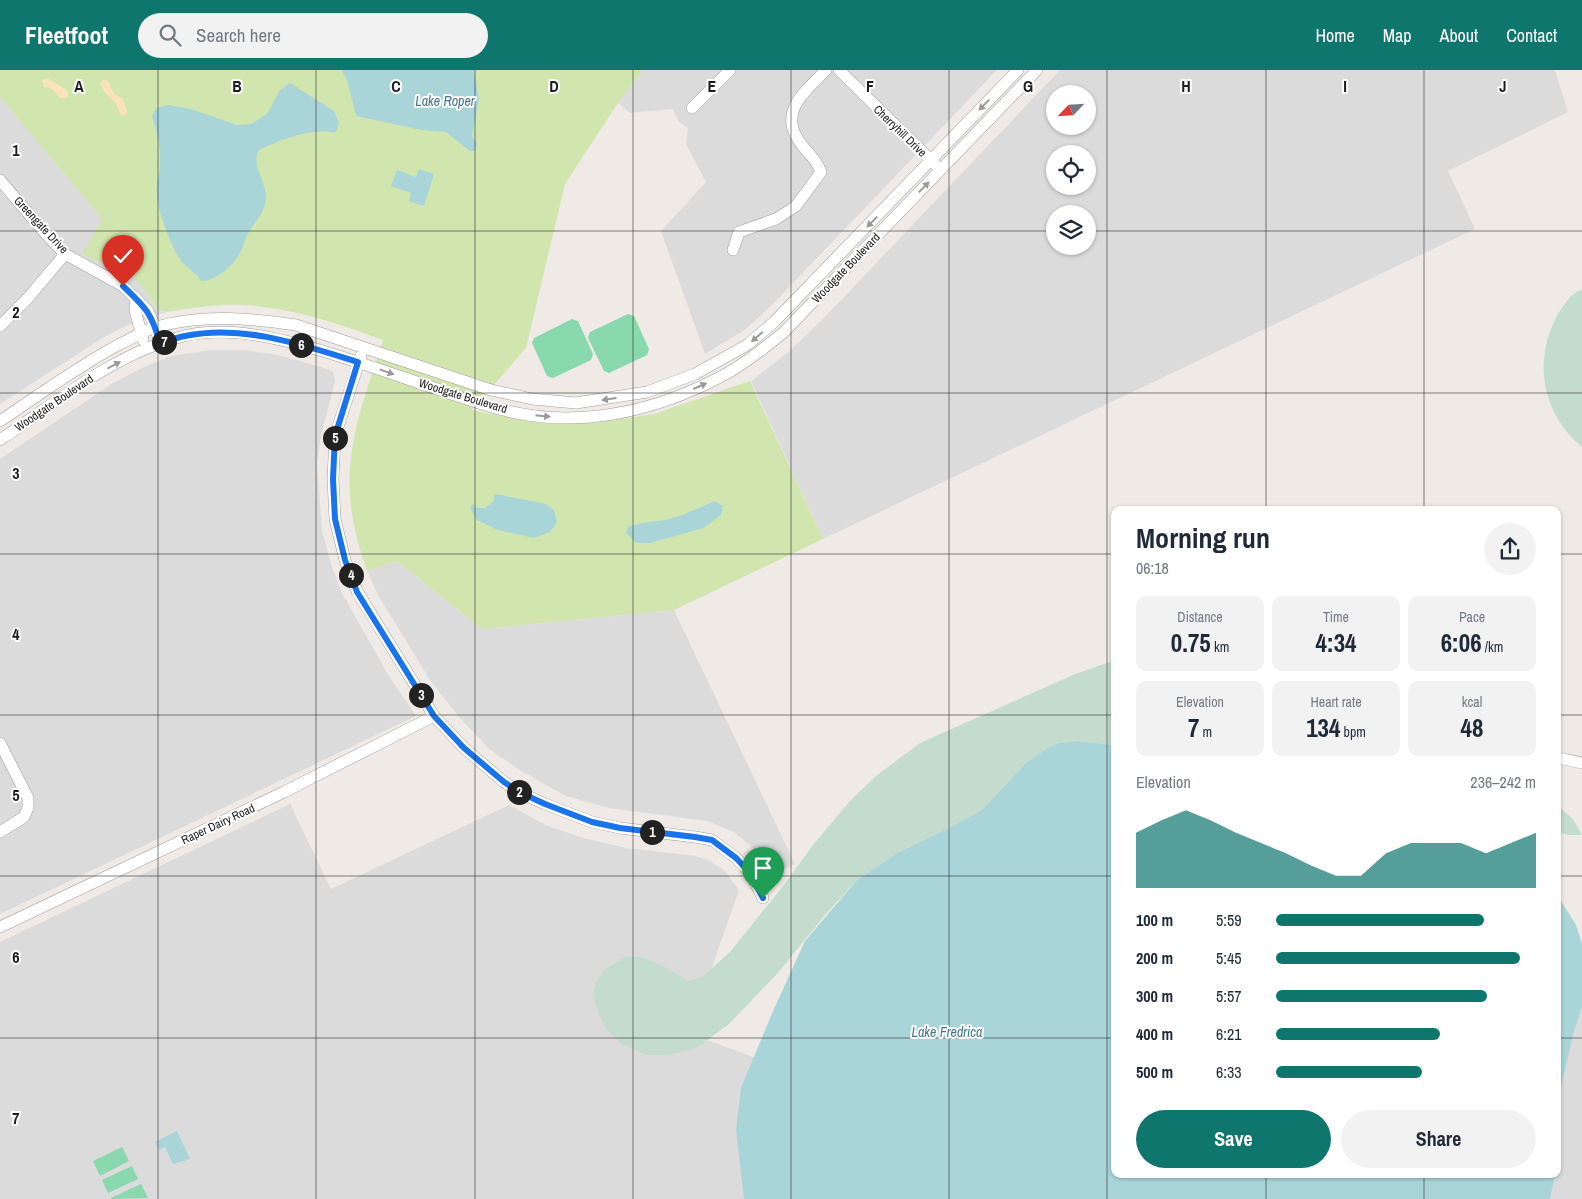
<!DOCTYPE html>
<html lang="en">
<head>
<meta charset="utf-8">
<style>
  body { margin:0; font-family:"Archivo Narrow",sans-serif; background:#f2f2f3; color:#1f2937; height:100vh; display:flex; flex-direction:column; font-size:19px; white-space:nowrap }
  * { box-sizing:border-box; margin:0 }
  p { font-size:16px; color:#747a83 }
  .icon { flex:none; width:28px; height:28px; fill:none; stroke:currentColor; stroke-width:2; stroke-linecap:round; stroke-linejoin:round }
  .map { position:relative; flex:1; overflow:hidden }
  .details { position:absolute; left:1111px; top:436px; width:450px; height:672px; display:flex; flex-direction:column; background:#fff; border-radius:10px; box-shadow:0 1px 4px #0004 }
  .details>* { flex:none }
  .needle { width:32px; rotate:245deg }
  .buttons { position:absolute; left:1046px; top:15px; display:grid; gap:10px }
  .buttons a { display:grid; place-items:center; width:50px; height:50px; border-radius:50%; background:#fff; box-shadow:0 1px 4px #0004; font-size:25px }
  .pin { position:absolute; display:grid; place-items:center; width:42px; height:42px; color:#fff; margin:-51px -21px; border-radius:50% 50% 50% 0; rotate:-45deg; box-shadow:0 0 5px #0007 }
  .pin .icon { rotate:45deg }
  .km { position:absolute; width:25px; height:25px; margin:-12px; border-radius:50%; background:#222; color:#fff; font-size:14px; line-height:25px; text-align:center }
  .round { display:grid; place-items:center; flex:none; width:52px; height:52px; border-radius:26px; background:#f2f2f3 }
  .summary { display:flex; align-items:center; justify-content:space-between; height:85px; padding:0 25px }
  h1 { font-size:28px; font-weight:700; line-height:38px }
  .metrics { display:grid; grid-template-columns:repeat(3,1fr); gap:8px; height:85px; padding:5px 25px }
  .metrics div { display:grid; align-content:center; border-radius:10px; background:#f2f2f3; text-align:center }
  .metrics b { font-size:25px; font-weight:700 }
  .metrics small { font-size:14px; font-weight:400 }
  .metrics p { font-size:14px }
  .chart { height:140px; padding:10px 25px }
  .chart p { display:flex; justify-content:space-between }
  .chart svg { width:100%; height:90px; margin-top:5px; fill:#0f766e; opacity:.7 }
  .button { display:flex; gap:10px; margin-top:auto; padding:10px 25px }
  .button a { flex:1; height:58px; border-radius:30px; background:#0f766e; color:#fff; font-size:20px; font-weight:700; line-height:58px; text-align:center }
  .button a+a { background:#f2f2f3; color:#1f2937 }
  ul { padding:0 25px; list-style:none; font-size:16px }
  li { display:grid; grid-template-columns:80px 60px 1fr; align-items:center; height:38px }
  li i { height:12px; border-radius:6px; background:#0f766e }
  header { display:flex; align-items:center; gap:30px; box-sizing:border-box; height:70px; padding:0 25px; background:#0f766e; color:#fff }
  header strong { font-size:24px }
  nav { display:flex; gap:28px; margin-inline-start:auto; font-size:18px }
  .search { width:350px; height:45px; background:#f2f2f3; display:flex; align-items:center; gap:12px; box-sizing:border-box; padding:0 18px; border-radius:28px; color:#747a83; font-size:19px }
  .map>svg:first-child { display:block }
  .residential { fill:#dcdbdc; fill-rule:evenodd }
  .grass { fill:#d1e5af }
  .wetland { fill:#c3dccd }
  .sand { fill:#fae3b8 }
  .pitch { fill:#89d8ae }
  .water { fill:#a9d5d9 }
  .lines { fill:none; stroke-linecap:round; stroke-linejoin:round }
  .minor-casing { stroke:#9f9f9f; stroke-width:12 }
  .minor { stroke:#fff; stroke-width:11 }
  .oneway { fill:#9a9a9a }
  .route-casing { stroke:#fff; stroke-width:10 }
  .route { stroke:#1a73e8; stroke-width:6 }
  .grid { fill:none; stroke:#1e1e1e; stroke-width:1; stroke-opacity:0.55 }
  .labels { text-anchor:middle; stroke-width:4; stroke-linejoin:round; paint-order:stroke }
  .street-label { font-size:12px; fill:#1e1e1e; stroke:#fff }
  .water-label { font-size:14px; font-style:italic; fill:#477790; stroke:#fff }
  .grid-label { font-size:16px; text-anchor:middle; font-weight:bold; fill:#1e1e1e; stroke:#fff; stroke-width:4; stroke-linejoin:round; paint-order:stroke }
</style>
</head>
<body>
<header>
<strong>Fleetfoot</strong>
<div class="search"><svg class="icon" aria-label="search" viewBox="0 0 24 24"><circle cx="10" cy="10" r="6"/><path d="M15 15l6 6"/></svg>Search here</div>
<nav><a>Home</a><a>Map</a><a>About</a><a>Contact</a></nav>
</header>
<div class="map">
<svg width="1582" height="1129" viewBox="0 0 1582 1129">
  <rect width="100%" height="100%" fill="#efeae5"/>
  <g class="residential">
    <path d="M643,0H997L772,235L746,259L705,284L661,161L706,112L686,74L688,58L678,51L673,39L630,43L618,33Z"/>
    <path d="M1060,0H1555L1568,42L1448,101L1475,159L823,469L751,311L788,282L823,249ZM1055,24H1088V56H1055ZM1055,84H1088V116H1055ZM1055,144H1088V176H1055Z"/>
    <path d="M0,27L102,149L117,199L132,207L143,217L154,236L161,242H166L130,254L104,267L0,334Z"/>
    <path d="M210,280H245L278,285L328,299L333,302L335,311L321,366L317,393L322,461L331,494L341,521L387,603L416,646L0,844V389L113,313L144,297L171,286Z"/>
    <path d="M397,491L482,559L674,540L795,794L771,805L763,790L752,777L734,762L707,751L609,738L566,726L523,702L489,679L460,648L432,613L379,527L367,501Z"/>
    <path d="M290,734L331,819L509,735L546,755L583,768L626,778L696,786L710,791L725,801L739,820L689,963L916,1048L954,1129H0V872Z"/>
    <path d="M1582,874V1129H1266L1255,1105H1558V885Z"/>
  </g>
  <path class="grass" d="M0,0H643L618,33L565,114L526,278L472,340L532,352L593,353L654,344L750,311L823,469L674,540L482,559L397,491L367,501C354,464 346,427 351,388C355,348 371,309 383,270C332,251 278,233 223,235C204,236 185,239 166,242L157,240L143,217L132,207L82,184L102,149L0,27Z"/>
  <g class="wetland">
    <path d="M1581,220H1582V377C1542,344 1532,290 1558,244C1563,236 1572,222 1581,220Z"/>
    <path d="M1115,590V675L1077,671L1060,673L1046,679L1027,692L982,740L951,757L899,782L857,810L825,845L776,905L729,954L695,979L668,985H646L622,974L606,959L598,942L593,926L596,912L604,900L624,887H641L663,896L688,911L702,907L730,882L780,820L813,775L850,731L876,706L920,673L1073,605Z"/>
    <path d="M1558,736L1573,749L1582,765H1569L1558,762Z"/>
  </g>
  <g class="sand">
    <path d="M47,8L67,20L68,25L67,28H60L51,18L44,17L42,10Z"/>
    <path d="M103,10L108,11L114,24L122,28L128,42L125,45L120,44L115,32L104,22L100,13Z"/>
  </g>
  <g class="pitch">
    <path d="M628,244L634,246L649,279L647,285L609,303L604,301L588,268L590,262Z"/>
    <path d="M572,249L578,251L593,284L591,290L553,308L547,306L532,273L534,268Z"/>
    <path d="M122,1077L129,1091L100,1106L93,1091Z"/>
    <path d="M132,1096L138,1109L108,1123L102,1110Z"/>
    <path d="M141,1114L148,1128L111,1129V1128Z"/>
  </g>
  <g class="water">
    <path d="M342,0H474L479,29L472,66L477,73L475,81H470L446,62L422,60L356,46L348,13Z"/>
    <path d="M290,13L334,41L339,53L335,63C312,57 280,70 259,80C250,94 267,113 266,128C265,143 254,153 247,165C245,169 244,175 242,179C235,195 218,210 201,211C196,202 188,199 182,192C172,180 159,143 157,127C155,114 161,102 160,89C160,75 157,60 152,47L156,38L168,35L191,39L237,55L251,54L267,44L280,20Z"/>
    <path d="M419,99L434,104L424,136L409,131L411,123L391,116L397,100L416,107Z"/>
    <path d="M495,424L546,434L554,440L557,452L550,462L534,468L498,460L477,450L470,438L473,434L476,438H485L493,432Z"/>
    <path d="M715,431L723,436L721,445L703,458L650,473H637L626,463L628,457C641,452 656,452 670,449C685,445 700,437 715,431Z"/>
    <path d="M1077,671L1115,675V1105H1555L1550,1129H744L736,1060L741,1018L773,941L805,871L857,810L899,782L951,757L982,740L1027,692L1046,679L1059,673Z"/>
    <path d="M1558,826L1576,855L1582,874V937L1573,964L1559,1026L1560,1049L1558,1079Z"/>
    <path d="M177,1061L190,1089L173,1094L165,1077L159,1080L155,1072Z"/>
  </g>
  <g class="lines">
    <defs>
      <g id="minor">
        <path d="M839,0L936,95"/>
        <path d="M692,38L730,0"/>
        <path d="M0,110L45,163L65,184L123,216L148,241L156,258L160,274"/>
        <path d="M733,180L739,162L776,149L796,136L821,102C816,88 807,83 799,71C778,41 806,21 826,0"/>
        <path d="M136,228L135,240L143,270"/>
        <path d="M0,256L28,228L65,184"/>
        <path d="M361,286L335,366L333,409L335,449L345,490L357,521L434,646L464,678L504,712L521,723L545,734L592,752L620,758L695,767L712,770L736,788L750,803L763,828"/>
        <path d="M0,351C39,325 77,297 118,275C131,269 143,261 156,257C202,244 250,248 296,255L491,320L532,329L576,333L647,322L695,304L747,275L774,252L1018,0"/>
        <path d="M0,370C58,331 115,283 184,266C230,255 282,269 326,282C365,294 404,308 443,321C461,327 480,334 499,339C577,360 655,342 724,305C745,294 764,278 783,263L1037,0"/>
        <path d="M0,673L28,728V738L24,747L0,762"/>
        <path d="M1558,688L1582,693"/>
        <path d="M0,857L284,722L434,646"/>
      </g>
    </defs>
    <use href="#minor" class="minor-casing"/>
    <use href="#minor" class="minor"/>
  </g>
  <defs><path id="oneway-solid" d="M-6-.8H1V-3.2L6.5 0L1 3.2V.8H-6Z" transform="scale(1.25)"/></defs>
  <g class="oneway">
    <use href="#oneway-solid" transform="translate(984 35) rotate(134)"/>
    <use href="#oneway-solid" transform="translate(924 117) rotate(-46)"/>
    <use href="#oneway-solid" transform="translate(872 152) rotate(134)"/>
    <use href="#oneway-solid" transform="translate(757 267) rotate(139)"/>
    <use href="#oneway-solid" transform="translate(114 295) rotate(-28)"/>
    <use href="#oneway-solid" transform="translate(387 302) rotate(19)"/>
    <use href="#oneway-solid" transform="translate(700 316) rotate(-24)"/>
    <use href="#oneway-solid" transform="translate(609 329) rotate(172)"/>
    <use href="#oneway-solid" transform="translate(543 346) rotate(6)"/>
  </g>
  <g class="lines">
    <defs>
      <path id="route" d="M123,216C145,237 152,243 160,274C168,271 177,267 185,266C244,254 303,275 358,292L335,366L333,409L335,449L345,490L357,522L434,646L464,678L504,712L521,723L545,734L592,752L620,758L695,767L712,770L736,788L750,803L763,828"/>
    </defs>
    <use href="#route" class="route-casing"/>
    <use href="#route" class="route"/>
  </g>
  <path class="grid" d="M158,0V1129M316,0V1129M475,0V1129M633,0V1129M791,0V1129M949,0V1129M1107,0V1129M1266,0V440M1424,0V440M0,161H1055M1088,161H1582M0,323H1582M0,484H1115M1558,484H1582M0,645H1115M1558,645H1582M0,806H1115M1558,806H1582M0,968H1115M1558,968H1582M1266,1105V1129M1424,1105V1129"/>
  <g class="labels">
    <g class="street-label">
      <text transform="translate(900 61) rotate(44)" y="4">Cherryhill Drive</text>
      <text transform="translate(41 155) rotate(47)" y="4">Greengate Drive</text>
      <text transform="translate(846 198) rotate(-46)" y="4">Woodgate Boulevard</text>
      <text transform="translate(463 326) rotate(17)" y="4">Woodgate Boulevard</text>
      <text transform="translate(54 333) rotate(-34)" y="4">Woodgate Boulevard</text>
      <text transform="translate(218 754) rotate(-25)" y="4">Raper Dairy Road</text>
    </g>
    <g class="water-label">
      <text x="445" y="36">Lake Roper</text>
      <text x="947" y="967">Lake Fredrica</text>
    </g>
  </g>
  <g class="grid-label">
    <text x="79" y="22">A</text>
    <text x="237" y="22">B</text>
    <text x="396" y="22">C</text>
    <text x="554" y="22">D</text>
    <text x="712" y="22">E</text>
    <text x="870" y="22">F</text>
    <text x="1028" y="22">G</text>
    <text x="1186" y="22">H</text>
    <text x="1345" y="22">I</text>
    <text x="1503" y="22">J</text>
    <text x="16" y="86">1</text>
    <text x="16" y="248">2</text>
    <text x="16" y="409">3</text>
    <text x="16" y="570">4</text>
    <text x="16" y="731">5</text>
    <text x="16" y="893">6</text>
    <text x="16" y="1054">7</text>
  </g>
</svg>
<div class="buttons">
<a><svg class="needle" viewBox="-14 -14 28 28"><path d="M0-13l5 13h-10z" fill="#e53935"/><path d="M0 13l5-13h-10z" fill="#747a83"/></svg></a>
<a><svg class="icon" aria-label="locate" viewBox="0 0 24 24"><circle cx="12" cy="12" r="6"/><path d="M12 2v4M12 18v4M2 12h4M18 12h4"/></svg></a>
<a><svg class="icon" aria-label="layers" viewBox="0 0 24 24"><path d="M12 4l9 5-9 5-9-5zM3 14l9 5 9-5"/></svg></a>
</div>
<div class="pin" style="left:763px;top:828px;background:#1e9e55"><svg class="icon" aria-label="arrive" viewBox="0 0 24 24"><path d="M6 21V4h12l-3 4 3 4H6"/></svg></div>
<div class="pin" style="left:123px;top:216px;background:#d93025"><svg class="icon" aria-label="check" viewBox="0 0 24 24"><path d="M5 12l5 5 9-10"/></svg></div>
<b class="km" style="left:652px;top:762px">1</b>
<b class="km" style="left:519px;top:722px">2</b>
<b class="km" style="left:421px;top:625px">3</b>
<b class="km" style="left:351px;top:505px">4</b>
<b class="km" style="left:335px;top:368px">5</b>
<b class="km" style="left:301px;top:275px">6</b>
<b class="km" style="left:164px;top:272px">7</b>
<section class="details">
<div class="summary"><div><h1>Morning run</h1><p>06:18</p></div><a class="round"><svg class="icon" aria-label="share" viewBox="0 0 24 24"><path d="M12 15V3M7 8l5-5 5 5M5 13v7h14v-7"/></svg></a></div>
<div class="metrics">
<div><p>Distance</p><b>0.75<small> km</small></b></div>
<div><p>Time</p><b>4:34</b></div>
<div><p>Pace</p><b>6:06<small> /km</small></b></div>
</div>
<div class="metrics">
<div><p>Elevation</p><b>7<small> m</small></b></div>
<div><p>Heart rate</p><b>134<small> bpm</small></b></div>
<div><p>kcal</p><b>48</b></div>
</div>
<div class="chart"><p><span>Elevation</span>236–242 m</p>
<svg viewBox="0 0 160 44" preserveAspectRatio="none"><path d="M0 44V17L10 11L20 6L30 11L40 17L50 22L60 27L70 33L80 38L90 38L100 27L110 22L120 22L130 22L140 27L150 22L160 17V44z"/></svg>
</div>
<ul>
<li><b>100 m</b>5:59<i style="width:80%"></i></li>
<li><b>200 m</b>5:45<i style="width:94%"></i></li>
<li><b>300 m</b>5:57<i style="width:81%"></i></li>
<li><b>400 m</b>6:21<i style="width:63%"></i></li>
<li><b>500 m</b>6:33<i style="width:56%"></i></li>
</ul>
<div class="button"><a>Save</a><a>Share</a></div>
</section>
</div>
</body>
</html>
